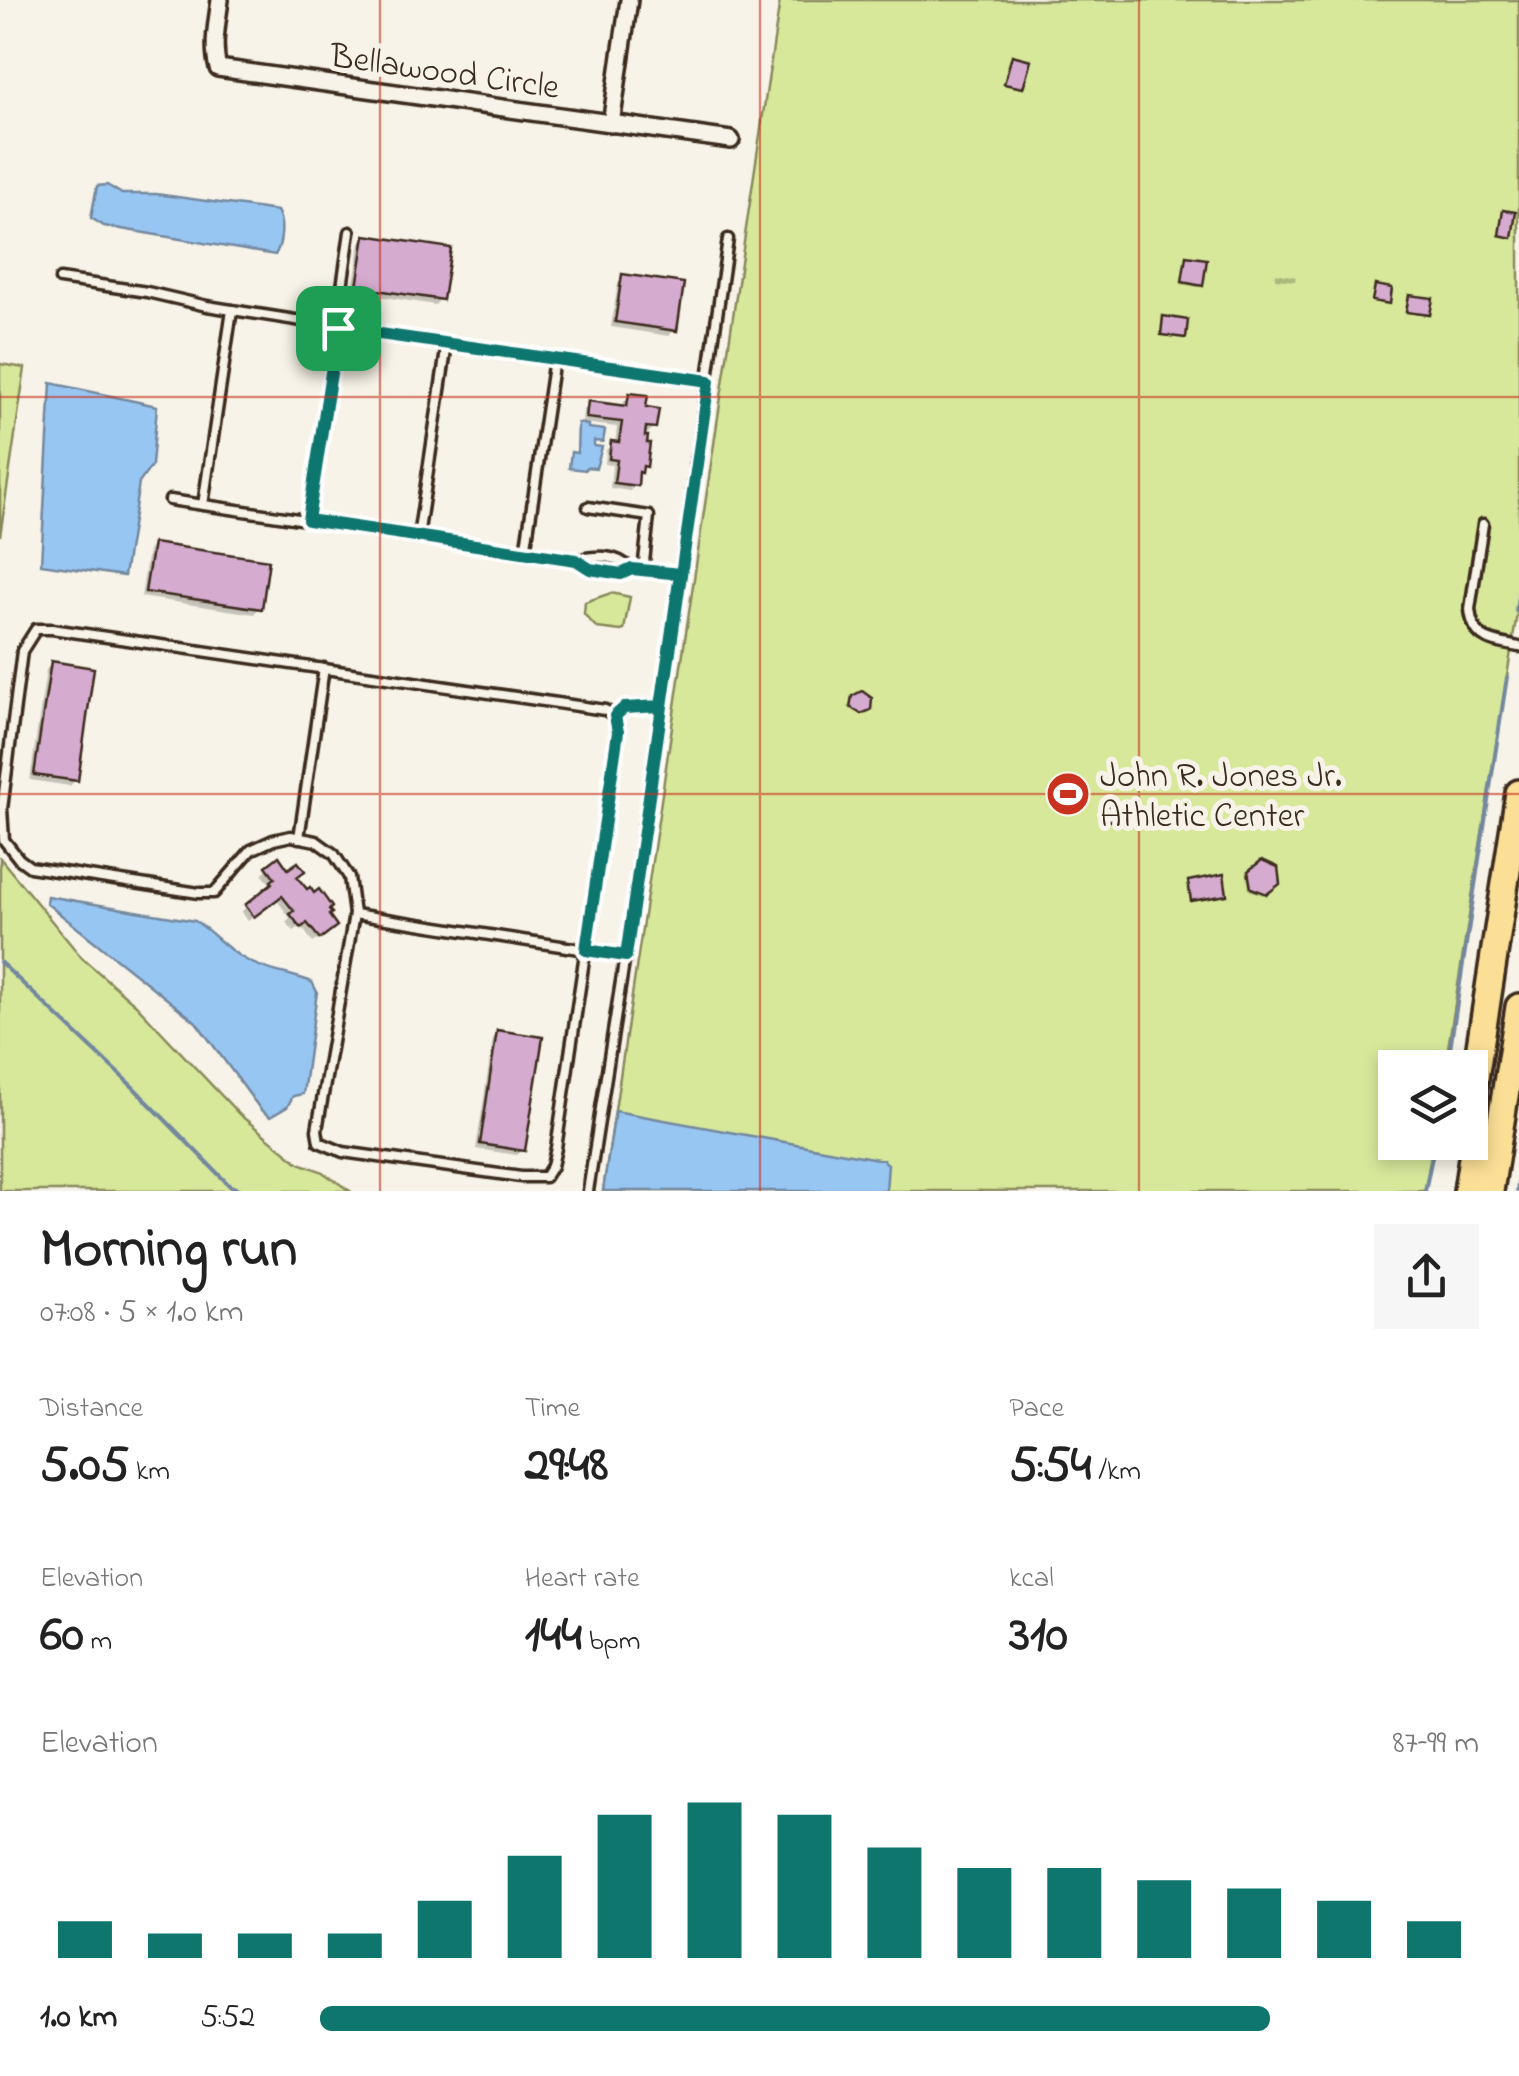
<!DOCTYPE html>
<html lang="en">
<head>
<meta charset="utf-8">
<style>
  body { margin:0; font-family:"Indie Flower",sans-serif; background:#f6f6f6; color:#222; height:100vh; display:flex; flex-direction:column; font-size:38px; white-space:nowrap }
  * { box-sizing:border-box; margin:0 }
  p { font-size:32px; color:#767676 }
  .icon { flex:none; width:55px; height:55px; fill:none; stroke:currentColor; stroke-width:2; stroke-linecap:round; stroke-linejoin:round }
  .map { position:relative; height:1191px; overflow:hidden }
  .panel { display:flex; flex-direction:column; background:#fff; flex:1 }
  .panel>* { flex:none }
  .tools { position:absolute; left:1378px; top:1050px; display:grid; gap:20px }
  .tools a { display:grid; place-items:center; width:110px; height:110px; border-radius:0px; background:#fff; box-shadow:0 5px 15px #0003; font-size:50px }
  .pin { position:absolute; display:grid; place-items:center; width:85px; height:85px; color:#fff; margin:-42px; border-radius:20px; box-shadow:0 5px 15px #0006 }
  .round { display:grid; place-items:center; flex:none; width:105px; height:105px; border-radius:0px; background:#f6f6f6 }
  .summary { display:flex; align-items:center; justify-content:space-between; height:170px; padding:0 40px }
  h1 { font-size:55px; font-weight:700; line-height:75px }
  .stats { display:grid; grid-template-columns:repeat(3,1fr); gap:15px; height:170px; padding:10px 40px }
  .stats div { display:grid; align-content:center }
  .stats b { font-size:50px; font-weight:700 }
  .stats small { font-size:28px; font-weight:400 }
  .stats p { font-size:28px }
  .chart { height:280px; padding:20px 40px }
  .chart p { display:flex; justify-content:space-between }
  .chart svg { width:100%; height:180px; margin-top:10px; stroke:#0f766e; stroke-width:6 }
  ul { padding:0 40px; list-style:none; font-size:32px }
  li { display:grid; grid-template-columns:160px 120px 1fr; align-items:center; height:75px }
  li i { height:25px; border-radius:12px; background:#0f766e }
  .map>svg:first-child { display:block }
  .green { fill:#d7e89b; stroke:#89895c; stroke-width:2.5 }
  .water { fill:#98c6f3; stroke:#73889e; stroke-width:2.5 }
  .shadow { fill:#0003 }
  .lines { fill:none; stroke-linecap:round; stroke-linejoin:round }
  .stream { stroke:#73889e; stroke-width:4 }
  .building { fill:#d6abd0; stroke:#3b2a1e; stroke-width:2.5 }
  .service-casing { stroke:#3b2a1e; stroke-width:15 }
  .minor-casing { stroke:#3b2a1e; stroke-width:22 }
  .primary-casing { stroke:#3b2a1e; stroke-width:32 }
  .service { stroke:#f7f3e8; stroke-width:8 }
  .minor { stroke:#f7f3e8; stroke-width:15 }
  .primary { stroke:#fbdf96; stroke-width:25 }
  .route-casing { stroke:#fff; stroke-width:20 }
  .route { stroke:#0f766e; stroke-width:12 }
  .grid { fill:none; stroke:#c8321e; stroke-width:2.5; stroke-opacity:0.55 }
  .labels { text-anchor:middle; stroke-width:10; stroke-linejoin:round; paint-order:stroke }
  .street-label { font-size:35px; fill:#3b2a1e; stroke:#f7f3e8 }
  .poi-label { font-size:35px; fill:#3b2a1e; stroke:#f7f3e8; text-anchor:start }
</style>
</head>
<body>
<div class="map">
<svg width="1519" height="1191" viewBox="0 0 1519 1191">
  <rect width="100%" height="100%" fill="#f7f3e8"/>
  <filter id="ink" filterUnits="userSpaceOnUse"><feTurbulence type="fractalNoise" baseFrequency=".01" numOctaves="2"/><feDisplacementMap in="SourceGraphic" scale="20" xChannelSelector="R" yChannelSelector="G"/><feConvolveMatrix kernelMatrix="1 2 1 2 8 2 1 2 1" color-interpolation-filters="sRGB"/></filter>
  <g filter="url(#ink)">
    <g class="green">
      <path d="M780,0H1519V601L1445,1067L1395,1068V1142L1433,1143L1425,1191H603Z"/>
      <path d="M0,364L25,368L0,536Z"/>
      <path d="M611,593L630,597L624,630L621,631L597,628L584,614L585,602Z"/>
      <path d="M0,858L82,958L136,1005L240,1115L299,1163L321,1171L350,1191H0Z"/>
    </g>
    <g class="water">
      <path d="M107,185L122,194H156L277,211C284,222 282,244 275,255L104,226L91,218L97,186Z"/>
      <path d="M51,383L157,406L152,465L139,483L124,576L41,564Z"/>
      <path d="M578,423L588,425V428L605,430L603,442L594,441V446L602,447L596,468L586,467L585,470L569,468L571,452L577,453Z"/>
      <path d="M47,896L195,921C212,931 224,947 241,957C263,971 288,973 312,982L317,992L303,1094L293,1096L287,1107L270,1117L261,1110L196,1022L46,903Z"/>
      <path d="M615,1111L883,1160L888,1164L886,1191H603Z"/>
    </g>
    <g class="shadow">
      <path d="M366,238L440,299L435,305L353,292L360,243Z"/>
      <path d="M1187,259L1200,285L1198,287L1181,284Z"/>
      <path d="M1276,273L1296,277L1295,281L1275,279Z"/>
      <path d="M623,277L674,330L669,336L611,327L618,283Z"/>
      <path d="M630,395L643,409L654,427L648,433L643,432L644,466L636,475L635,485L630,491L610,488L612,465L605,464L606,450L612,444H615L617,427L582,423L583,410L589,404L623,408L624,401Z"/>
      <path d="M154,545L259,608L254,614L141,597L148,551Z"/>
      <path d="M51,664L75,780L70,786L30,780L46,670Z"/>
      <path d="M1262,863L1277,883L1263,895L1249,890L1247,875Z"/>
      <path d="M268,868L295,877L326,910L328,932L313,943L301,926L294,931L286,922L290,918L276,899L248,921L241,912L271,885L262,874Z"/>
      <path d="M498,1033L523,1150L517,1155L476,1149L493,1039Z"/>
    </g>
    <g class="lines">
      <g class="stream">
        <path d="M1516,611L1519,589"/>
        <path d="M0,962L133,1087L230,1186L244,1191"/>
        <path d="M1447,1068L1507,677"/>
        <path d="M1425,1191L1435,1142"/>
        <path d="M1517,1191L1519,1178"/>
      </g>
    </g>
    <g class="building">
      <path d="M1012,55L1031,60L1023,88L1004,84Z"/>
      <path d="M1503,210L1516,212L1512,238L1499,235Z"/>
      <path d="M365,235L451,248L443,300L357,287Z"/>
      <path d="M1186,256L1207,259L1203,286L1182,282Z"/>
      <path d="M622,274L684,283L677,331L615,322Z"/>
      <path d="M1375,285L1392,288L1390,304L1372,301Z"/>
      <path d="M1409,295L1433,298L1430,315L1406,312Z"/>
      <path d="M1163,316L1188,320L1186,338L1161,335Z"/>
      <path d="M629,393L648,395L646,407L659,409L656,428L646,427L645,436H648L647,443H650L647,467L643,466L642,473L639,472L638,486L614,483L617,460L609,459L611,441L619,442L622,422L586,418L588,401L627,406Z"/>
      <path d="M153,543L269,560L262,609L145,592Z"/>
      <path d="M51,661L94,668L78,781L34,775Z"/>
      <path d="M862,691L872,698L871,710L861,714L850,707L852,696Z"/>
      <path d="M1107,803L1132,807L1130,824L1105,820Z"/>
      <path d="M279,856L288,869L298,862L305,871L297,877L307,889L310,887L314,893L319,889L332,907L329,910L332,913L329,915L337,926L320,939L307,923L301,928L290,914L294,911L282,896L254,917L245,905L272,883L271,881L275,878L266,866Z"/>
      <path d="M1262,860L1278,867L1280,884L1267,894L1251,888L1248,871Z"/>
      <path d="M1224,874L1227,895L1191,901L1188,881Z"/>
      <path d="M497,1030L543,1037L525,1151L480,1144Z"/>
    </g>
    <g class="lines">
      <defs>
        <g id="service">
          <path d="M60,279L147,292L207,306L447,344L418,537"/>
          <path d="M447,344L709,381"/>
          <path d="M170,500L576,560"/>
          <path d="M203,505L232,310"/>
          <path d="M588,507L649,516L643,571"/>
          <path d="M308,521L350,232"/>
          <path d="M1483,524L1470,609C1473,642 1492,641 1519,647"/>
          <path d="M525,553L554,359"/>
          <path d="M631,569C616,554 597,555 576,560L589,569L621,574L631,569L680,574"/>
          <path d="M36,629H52L605,710L615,716L618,732L556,1148L552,1166L545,1177H521L343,1152L319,1142L317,1130L354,914L349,877L334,854L316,841L291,836L273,840L251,850L214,893H199L30,867L19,859L4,840L2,809L22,651Z"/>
          <path d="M615,716C629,703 643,706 661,706"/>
          <path d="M299,838L324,668"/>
          <path d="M354,914L625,956"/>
          <path d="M588,1191L625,956L728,239"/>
        </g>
        <g id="minor">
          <path d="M220,0C217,23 212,46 218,68L731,140"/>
          <path d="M611,124L629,0"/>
        </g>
        <g id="primary">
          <path d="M1470,1111L1519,793"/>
          <path d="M1467,1191L1476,1131L1473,1093"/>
          <path d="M1490,1191L1519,1007"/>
        </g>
      </defs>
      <use href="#service" class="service-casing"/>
      <use href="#minor" class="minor-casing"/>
      <use href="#primary" class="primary-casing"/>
      <use href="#service" class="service"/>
      <use href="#minor" class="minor"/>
      <use href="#primary" class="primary"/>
    </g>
  </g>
  <g class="lines" filter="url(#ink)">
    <defs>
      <path id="route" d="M338,328L308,520L576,560L590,569L621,574L632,569L680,574L661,706L624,708L615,716L618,732L586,950L626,956L709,381L338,328"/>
    </defs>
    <use href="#route" class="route-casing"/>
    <use href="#route" class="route"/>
  </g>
  <path class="grid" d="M380,0V1191M760,0V1191M1139,0V1191M0,397H1519M0,794H1519"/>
  <defs>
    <symbol id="stadium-disc" viewBox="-11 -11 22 22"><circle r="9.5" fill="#c8321e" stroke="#f7f3e8"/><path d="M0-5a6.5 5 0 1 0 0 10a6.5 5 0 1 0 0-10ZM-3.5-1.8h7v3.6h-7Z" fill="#fff"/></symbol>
  </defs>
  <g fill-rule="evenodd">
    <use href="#stadium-disc" x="1043" y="769" width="50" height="50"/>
  </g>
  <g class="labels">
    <g class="street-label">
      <text transform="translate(445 70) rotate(8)" y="12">Bellawood Circle</text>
    </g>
    <g class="poi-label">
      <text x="1100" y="786">John R. Jones Jr.<tspan x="1100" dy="40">Athletic Center</tspan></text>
    </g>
  </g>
</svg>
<div class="tools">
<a><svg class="icon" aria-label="layers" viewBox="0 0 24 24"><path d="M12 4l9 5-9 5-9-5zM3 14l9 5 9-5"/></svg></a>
</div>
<div class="pin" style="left:338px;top:328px;background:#1e9e55"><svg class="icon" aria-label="arrive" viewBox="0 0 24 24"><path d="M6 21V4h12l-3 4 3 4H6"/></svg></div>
</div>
<section class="panel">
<div class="summary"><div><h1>Morning run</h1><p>07:08 · 5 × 1.0 km</p></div><a class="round"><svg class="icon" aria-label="share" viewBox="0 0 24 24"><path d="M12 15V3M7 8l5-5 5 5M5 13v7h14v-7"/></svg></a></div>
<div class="stats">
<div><p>Distance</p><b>5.05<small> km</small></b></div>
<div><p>Time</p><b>29:48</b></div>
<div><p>Pace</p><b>5:54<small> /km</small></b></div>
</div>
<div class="stats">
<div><p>Elevation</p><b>60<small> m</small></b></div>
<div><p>Heart rate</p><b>144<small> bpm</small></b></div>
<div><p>kcal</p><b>310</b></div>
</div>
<div class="chart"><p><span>Elevation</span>87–99 m</p>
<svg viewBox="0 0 160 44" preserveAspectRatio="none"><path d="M5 44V35M15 44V38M25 44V38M35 44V38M45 44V30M55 44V19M65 44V9M75 44V6M85 44V9M95 44V17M105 44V22M115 44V22M125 44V25M135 44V27M145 44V30M155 44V35"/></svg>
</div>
<ul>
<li><b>1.0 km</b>5:52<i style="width:82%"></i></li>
</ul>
</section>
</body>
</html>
